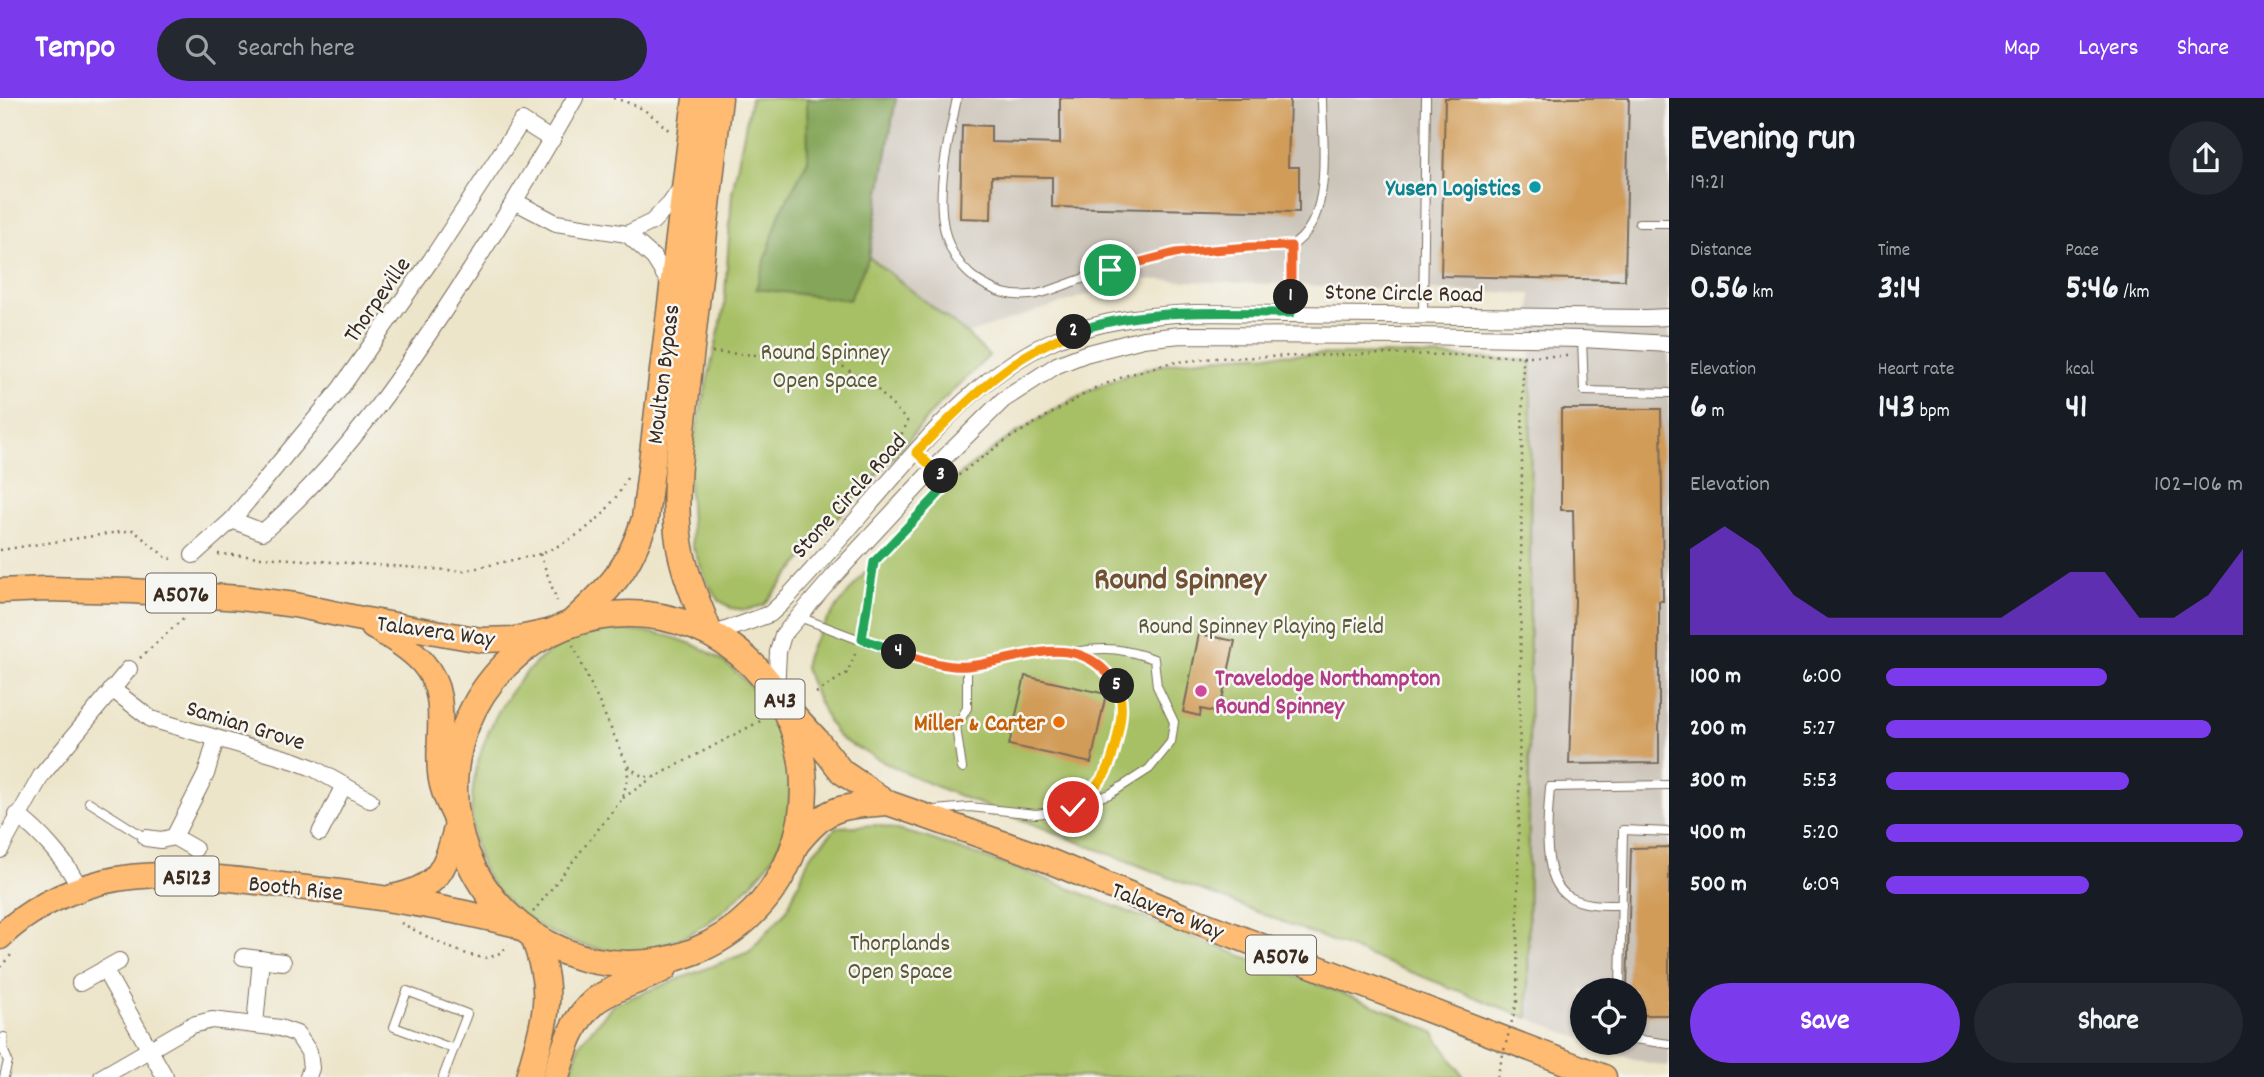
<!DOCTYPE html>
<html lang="en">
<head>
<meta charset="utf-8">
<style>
  body { margin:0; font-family:Dekko,sans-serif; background:#242831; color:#f1f3f6; height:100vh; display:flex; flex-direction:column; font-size:26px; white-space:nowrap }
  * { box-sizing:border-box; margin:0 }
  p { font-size:23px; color:#9ea1a6 }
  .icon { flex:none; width:38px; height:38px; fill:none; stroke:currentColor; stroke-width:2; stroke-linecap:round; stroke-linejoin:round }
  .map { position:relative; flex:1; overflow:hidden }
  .drawer { display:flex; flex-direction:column; background:#171b24; width:595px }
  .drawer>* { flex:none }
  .buttons { position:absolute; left:1570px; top:880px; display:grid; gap:14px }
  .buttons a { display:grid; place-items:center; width:77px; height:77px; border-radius:50%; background:#171b24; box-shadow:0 2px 5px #0004; font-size:35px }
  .pin { position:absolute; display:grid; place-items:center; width:60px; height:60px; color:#fff; margin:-30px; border:4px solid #fff; border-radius:50%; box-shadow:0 2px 7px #0007 }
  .km { position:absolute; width:35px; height:35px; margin:-18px; border-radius:50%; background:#222; color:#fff; font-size:19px; line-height:35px; text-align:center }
  .round { display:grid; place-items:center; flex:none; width:74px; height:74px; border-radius:37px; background:#242831 }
  .summary { display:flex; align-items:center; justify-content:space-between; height:119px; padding:0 21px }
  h1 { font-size:38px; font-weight:700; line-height:52px }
  .figures { display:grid; grid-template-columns:repeat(3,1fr); gap:10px; height:119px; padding:7px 21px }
  .figures div { display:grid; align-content:center }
  .figures b { font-size:35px; font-weight:700 }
  .figures small { font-size:19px; font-weight:400 }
  .figures p { font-size:19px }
  .chart { height:196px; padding:14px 21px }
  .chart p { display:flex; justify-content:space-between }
  .chart svg { width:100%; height:126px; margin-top:7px; fill:#7c3aed; opacity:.7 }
  .primary-button { display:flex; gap:14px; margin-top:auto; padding:14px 21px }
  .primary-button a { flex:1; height:80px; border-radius:42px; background:#7c3aed; color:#fff; font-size:28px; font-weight:700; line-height:80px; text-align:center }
  .primary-button a+a { background:#242831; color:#f1f3f6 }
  ul { padding:0 21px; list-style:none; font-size:23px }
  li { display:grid; grid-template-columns:112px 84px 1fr; align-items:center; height:52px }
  li i { height:18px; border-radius:9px; background:#7c3aed }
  header { display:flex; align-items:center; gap:42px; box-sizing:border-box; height:98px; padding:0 35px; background:#7c3aed; color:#fff }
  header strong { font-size:33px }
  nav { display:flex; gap:38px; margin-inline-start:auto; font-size:24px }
  .search { width:490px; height:63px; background:#242831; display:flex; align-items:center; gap:18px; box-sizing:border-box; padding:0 24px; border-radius:38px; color:#9ea1a6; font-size:26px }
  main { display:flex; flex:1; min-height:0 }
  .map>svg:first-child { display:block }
  .industrial { fill:#cbc3b8 }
  .green { fill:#a7c065; stroke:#717542; stroke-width:2 }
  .forest { fill:#85a65a; stroke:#60683c; stroke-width:2 }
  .building { fill:#d19c59 }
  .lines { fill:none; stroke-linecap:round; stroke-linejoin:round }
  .service-casing { stroke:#796b5a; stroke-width:10 }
  .minor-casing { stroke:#796b5a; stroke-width:18 }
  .primary-casing { stroke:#796b5a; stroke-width:27 }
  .trunk-casing { stroke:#796b5a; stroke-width:29 }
  .path { stroke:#796b5a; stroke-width:2.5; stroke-dasharray:2 5; stroke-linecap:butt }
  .service { stroke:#fff; stroke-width:8 }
  .minor { stroke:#fff; stroke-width:16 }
  .primary { stroke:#febb71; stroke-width:24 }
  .trunk { stroke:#febb71; stroke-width:26 }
  .path-bridge { stroke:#796b5a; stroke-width:2.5; stroke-dasharray:2 5; stroke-linecap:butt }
  .split-1-casing { stroke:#fff; stroke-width:14 }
  .split-2-casing { stroke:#fff; stroke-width:14 }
  .split-3-casing { stroke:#fff; stroke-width:14 }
  .split-4-casing { stroke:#fff; stroke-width:14 }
  .split-5-casing { stroke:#fff; stroke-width:14 }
  .split-6-casing { stroke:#fff; stroke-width:14 }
  .split-1 { stroke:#f0652b; stroke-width:9 }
  .split-2 { stroke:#22a559; stroke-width:9 }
  .split-3 { stroke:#f5b400; stroke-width:9 }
  .split-4 { stroke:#22a559; stroke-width:9 }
  .split-5 { stroke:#f0652b; stroke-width:9 }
  .split-6 { stroke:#f5b400; stroke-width:9 }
  .culture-dot { fill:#0f9aa8; stroke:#f6f6f2; stroke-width:2.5 }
  .hotel-dot { fill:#d1479c; stroke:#f6f6f2; stroke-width:2.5 }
  .food-dot { fill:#e8710a; stroke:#f6f6f2; stroke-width:2.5 }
  .labels { text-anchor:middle; stroke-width:5; stroke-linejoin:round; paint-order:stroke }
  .shield { fill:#f6f6f2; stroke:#73675e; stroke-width:2 }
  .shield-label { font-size:23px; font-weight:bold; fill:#3b2a1e }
  .culture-label { font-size:24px; font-weight:bold; fill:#0d838f; stroke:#f6f6f2; text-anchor:end }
  .street-label { font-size:24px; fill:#3b2a1e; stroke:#f6f6f2 }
  .park-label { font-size:24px; fill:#5b5733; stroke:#f6f6f2 }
  .hotel-label { font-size:24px; font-weight:bold; fill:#b23c85; stroke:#f6f6f2; text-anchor:start }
  .food-label { font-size:24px; font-weight:bold; fill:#c56008; stroke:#f6f6f2; text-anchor:end }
  .district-label { font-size:32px; font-weight:bold; fill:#705233; stroke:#f6f6f2 }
</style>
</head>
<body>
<header>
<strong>Tempo</strong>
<div class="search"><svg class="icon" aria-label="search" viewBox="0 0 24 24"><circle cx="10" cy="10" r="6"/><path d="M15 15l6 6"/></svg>Search here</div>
<nav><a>Map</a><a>Layers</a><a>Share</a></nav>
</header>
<main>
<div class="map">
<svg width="1669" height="979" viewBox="0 0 1669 979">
  <rect width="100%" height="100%" fill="#f6f6f2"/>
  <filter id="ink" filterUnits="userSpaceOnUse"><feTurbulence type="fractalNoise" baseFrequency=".0143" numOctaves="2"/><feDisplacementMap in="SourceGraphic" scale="14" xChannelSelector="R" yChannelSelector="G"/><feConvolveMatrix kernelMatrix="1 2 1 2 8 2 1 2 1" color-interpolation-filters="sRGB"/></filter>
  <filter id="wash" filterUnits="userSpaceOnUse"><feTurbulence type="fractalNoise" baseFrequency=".00686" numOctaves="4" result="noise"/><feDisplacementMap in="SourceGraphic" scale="28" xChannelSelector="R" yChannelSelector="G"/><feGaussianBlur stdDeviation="1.57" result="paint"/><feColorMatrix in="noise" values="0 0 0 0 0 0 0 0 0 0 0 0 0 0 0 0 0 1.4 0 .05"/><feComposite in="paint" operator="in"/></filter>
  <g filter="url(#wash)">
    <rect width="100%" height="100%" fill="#ede5ca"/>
    <path class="industrial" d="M896,0H1669V969L1636,962L1592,945H1634V892H1582V941L1528,920L1531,196L1136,181L967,236L869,159Z"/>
    <g class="green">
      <path d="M751,0H896L869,159L967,236L989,258L939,306L894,359L827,431L764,507L746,512L731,510L719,502L707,484L692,447L688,367L724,211L732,95Z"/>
      <path d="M1387,256L1531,263L1528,920C1368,858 1208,795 1048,732C989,709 927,688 871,657C861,651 846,646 838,638C831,632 806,578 805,569C802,539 894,441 917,416C977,355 1087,279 1172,265C1242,253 1316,257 1387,256Z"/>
      <path d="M613,532C636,533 659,534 681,542C741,562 783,616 789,679C791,702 789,731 777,752C767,771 748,789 733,804C702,834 664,853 619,853C592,852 568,844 544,831C524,819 502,803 489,782C444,707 491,582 567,543C582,536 597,534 613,532Z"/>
      <path d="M877,727L925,739L1046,781L1176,833L1381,910L1433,934L1464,979H570L579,946L614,906L749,854L787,812L810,758L837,729Z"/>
    </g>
    <path class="forest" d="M807,0H896L869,159L849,202L756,191L780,115L808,62Z"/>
    <g id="blocks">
      <g class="building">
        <path d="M1060,0H1290L1288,69H1299V114L1052,109V79L992,78L991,121L960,120L962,27L991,28V44L1060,46Z"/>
        <path d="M1445,0H1629L1625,182L1441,178Z"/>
        <path d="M1561,311H1661L1663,503H1659V665L1569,666L1575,503L1573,412H1561Z"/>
        <path d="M1199,536L1235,543L1219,615L1201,611L1200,618L1183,614Z"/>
        <path d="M1025,578L1106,596L1091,665L1009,647Z"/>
        <path d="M1669,749V917H1634V892H1627L1631,750Z"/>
      </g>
    </g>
  </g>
  <g filter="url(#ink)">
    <use href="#blocks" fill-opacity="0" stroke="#796b5a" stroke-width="2"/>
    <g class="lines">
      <defs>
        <g id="service">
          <path d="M957,0C946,58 919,145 980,184C996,194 1010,199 1030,197C1045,196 1061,188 1076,183C1107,172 1140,161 1174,155C1209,149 1255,149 1291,148C1335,122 1322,43 1322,0"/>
          <path d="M1639,125H1669"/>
          <path d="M1291,148V215"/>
          <path d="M1423,217L1426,0"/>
          <path d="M1582,241L1584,293L1669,295"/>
          <path d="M799,519C844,535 904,562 951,567C1000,573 1069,527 1108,575C1121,590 1123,605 1120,624C1112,669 1109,680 1073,709"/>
          <path d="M962,670L956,629L967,610V568"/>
          <path d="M89,704L146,740"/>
          <path d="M934,712L970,709L1036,716L1059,713L1110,696L1149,671L1171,644L1174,624L1157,588L1154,561C1124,551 1107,548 1075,554"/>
          <path d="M1622,807C1604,807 1584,808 1568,798C1540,781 1548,717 1550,689L1669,687"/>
          <path d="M1620,892L1623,732L1669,734"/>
          <path d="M1634,941L1669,946"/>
          <path d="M4,979L8,963L3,951L4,939"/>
          <path d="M443,979L467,916L407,893L394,929L454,951"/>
        </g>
        <g id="minor">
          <path d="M516,104L556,125L627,136L652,124L670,106L681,90"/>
          <path d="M627,136L654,160L672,189"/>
          <path d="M232,422L263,434C347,361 410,266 470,173C507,116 542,59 575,0"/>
          <path d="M193,457L232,422L340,291L431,162L522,23L552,42"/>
          <path d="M712,537L770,516L782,505C812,473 841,440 870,406C923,345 980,273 1057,241C1102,221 1149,217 1197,215L1646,220L1669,219"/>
          <path d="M112,591L151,621L295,663L313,670L370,702"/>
          <path d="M776,595L778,554L783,537L832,480L937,367L1003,302L1057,267L1085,256L1143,241L1181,237L1416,238L1582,241L1669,246"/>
          <path d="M17,717C39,733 69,766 80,791"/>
          <path d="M320,735L344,687"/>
          <path d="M174,739L206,676L216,641"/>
          <path d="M146,740L161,742L174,739L195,751"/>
          <path d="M0,752L41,678L129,571"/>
          <path d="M243,859L283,864"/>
          <path d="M104,871L165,979"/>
          <path d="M80,885L119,863"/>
          <path d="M255,927L261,861"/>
          <path d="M102,979L192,927L212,922L280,930L297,936L309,954L311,970L308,979"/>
        </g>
        <g id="primary">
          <path d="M0,493L45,491L131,493L241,500L295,507L361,521L481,542L515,541L553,533"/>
          <path d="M373,529C390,539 408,549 422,564C451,596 436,636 440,674C441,691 449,706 456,721"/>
          <path d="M782,604L816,641L842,674L888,705L1025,753L1180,817L1604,979"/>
          <path d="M796,747C828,707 839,709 888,705"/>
          <path d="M392,799C441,789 444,772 457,727"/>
          <path d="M0,839C28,812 64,794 102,784C159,770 223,780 281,787C361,796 439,807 517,827"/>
        </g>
        <g id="trunk">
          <circle cx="629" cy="691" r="175"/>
          <path d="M572,525C611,489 628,473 645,421L696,0"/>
          <path d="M709,535C698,505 683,474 679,443C675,417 676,393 678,367L719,0"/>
          <path d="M529,979C545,921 556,898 534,839"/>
          <path d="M556,979C564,951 572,922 595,903C615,888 642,882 664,870"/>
        </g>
      </defs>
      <use href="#service" class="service-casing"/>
      <use href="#minor" class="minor-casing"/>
      <use href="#primary" class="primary-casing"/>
      <use href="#trunk" class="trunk-casing"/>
      <g class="path">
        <path d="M613,0C645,9 648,14 672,35"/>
        <path d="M712,254L833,262L877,291L908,324L900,339L904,342"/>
        <path d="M1523,258H1572"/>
        <path d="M0,452L133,432L168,461L177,460"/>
        <path d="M218,456L463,473L540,456L562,446L582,434L603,416L619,395L628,378"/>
        <path d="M540,456L557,503"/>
        <path d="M864,531L874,464L916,418L948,386L974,365L1008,341L1095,290L1128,277L1169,265L1215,260L1387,256L1523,258L1517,904"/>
        <path d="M573,547L627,666C635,675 642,680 655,679L764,621"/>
        <path d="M140,560L186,518"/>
        <path d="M816,595L847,575L856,554"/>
        <path d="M623,700L652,680"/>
        <path d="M533,814L622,701L628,679L627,667"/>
        <path d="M401,825C421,835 468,863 490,859C498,857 503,853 509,847"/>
        <path d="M0,869L12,856"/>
      </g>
      <use href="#service" class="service"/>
      <use href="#minor" class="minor"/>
      <use href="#primary" class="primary"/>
      <use href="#trunk" class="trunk"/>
      <path class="path-bridge" d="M1497,979L1517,904"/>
    </g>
  </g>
  <g class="lines" filter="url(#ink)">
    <defs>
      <path id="split-1" d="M1110,172L1175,155L1250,149L1291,148V199"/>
      <path id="split-2" d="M1074,234C1144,209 1218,215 1291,215V199"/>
      <path id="split-3" d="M941,378L916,354C965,305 1008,258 1074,234"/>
      <path id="split-4" d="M899,554L862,541L874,464L948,386L941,378"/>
      <path id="split-5" d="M899,554C921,561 945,570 968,568C1023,563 1079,528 1117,588"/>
      <path id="split-6" d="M1073,709C1106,681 1111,673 1119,631C1122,615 1123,603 1117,588"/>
    </defs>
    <use href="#split-1" class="split-1-casing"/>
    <use href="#split-2" class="split-2-casing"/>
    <use href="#split-3" class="split-3-casing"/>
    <use href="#split-4" class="split-4-casing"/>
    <use href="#split-5" class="split-5-casing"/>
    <use href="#split-6" class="split-6-casing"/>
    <use href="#split-1" class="split-1"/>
    <use href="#split-2" class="split-2"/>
    <use href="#split-3" class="split-3"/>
    <use href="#split-4" class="split-4"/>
    <use href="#split-5" class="split-5"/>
    <use href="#split-6" class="split-6"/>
  </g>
  <circle class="culture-dot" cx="1535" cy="89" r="7"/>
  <circle class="hotel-dot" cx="1201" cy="593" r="7"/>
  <circle class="food-dot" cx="1059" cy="624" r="7"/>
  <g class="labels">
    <g class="shield">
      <rect x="146" y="475.5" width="70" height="39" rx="5"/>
      <rect x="755.5" y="581.5" width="49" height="39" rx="5"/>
      <rect x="155.5" y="758.5" width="63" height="39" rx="5"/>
      <rect x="1246" y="837.5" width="70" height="39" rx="5"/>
    </g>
    <g class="shield-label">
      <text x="181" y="503">A5076</text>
      <text x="780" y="609">A43</text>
      <text x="187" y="786">A5123</text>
      <text x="1281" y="865">A5076</text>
    </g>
    <g class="culture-label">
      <text x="1521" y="97">Yusen Logistics</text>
    </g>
    <g class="street-label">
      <text transform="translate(1404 194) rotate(1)" y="8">Stone Circle Road</text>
      <text transform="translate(376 201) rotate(-55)" y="8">Thorpeville</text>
      <text transform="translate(662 276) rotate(-83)" y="8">Moulton Bypass</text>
      <text transform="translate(848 397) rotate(-48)" y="8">Stone Circle Road</text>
      <text transform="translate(436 532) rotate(8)" y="8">Talavera Way</text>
      <text transform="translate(246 626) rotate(17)" y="8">Samian Grove</text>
      <text transform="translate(296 789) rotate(6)" y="8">Booth Rise</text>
      <text transform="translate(1168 812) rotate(22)" y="8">Talavera Way</text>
    </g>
    <g class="park-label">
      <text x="825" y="261">Round Spinney<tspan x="825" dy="28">Open Space</tspan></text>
      <text x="1261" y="535">Round Spinney Playing Field</text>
      <text x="900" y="852">Thorplands<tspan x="900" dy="28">Open Space</tspan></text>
    </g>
    <g class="hotel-label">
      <text x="1215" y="587">Travelodge Northampton<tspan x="1215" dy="28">Round Spinney</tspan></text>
    </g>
    <g class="food-label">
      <text x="1045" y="632">Miller &amp; Carter</text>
    </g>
    <g class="district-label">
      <text x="1180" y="490">Round Spinney</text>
    </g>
  </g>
</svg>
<div class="buttons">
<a><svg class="icon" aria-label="locate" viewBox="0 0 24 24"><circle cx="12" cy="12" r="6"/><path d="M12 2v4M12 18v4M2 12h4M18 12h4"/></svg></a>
</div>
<div class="pin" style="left:1110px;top:172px;background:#1e9e55"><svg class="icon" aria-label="arrive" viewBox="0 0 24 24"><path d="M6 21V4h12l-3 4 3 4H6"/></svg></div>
<div class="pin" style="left:1073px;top:709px;background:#d93025"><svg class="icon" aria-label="check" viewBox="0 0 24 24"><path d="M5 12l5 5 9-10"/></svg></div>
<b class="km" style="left:1291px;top:199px">1</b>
<b class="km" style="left:1074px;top:234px">2</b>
<b class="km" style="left:941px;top:378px">3</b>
<b class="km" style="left:899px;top:554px">4</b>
<b class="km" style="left:1117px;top:588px">5</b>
</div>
<section class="drawer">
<div class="summary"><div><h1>Evening run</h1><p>19:21</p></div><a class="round"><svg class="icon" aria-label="share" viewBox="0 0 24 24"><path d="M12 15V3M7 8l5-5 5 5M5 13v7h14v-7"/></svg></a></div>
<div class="figures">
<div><p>Distance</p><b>0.56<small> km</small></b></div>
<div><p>Time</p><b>3:14</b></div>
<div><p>Pace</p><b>5:46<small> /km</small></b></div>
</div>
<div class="figures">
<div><p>Elevation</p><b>6<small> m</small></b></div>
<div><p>Heart rate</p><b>143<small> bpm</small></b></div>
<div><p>kcal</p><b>41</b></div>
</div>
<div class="chart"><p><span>Elevation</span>102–106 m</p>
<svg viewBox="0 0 160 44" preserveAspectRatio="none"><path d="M0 44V14L10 6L20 14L30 30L40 38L50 38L60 38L70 38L80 38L90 38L100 30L110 22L120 22L130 38L140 38L150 30L160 14V44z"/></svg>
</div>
<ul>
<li><b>100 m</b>6:00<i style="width:62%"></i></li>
<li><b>200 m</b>5:27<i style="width:91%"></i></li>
<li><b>300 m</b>5:53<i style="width:68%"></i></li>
<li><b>400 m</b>5:20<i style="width:100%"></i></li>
<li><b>500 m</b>6:09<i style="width:57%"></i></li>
</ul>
<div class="primary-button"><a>Save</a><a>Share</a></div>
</section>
</main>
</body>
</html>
